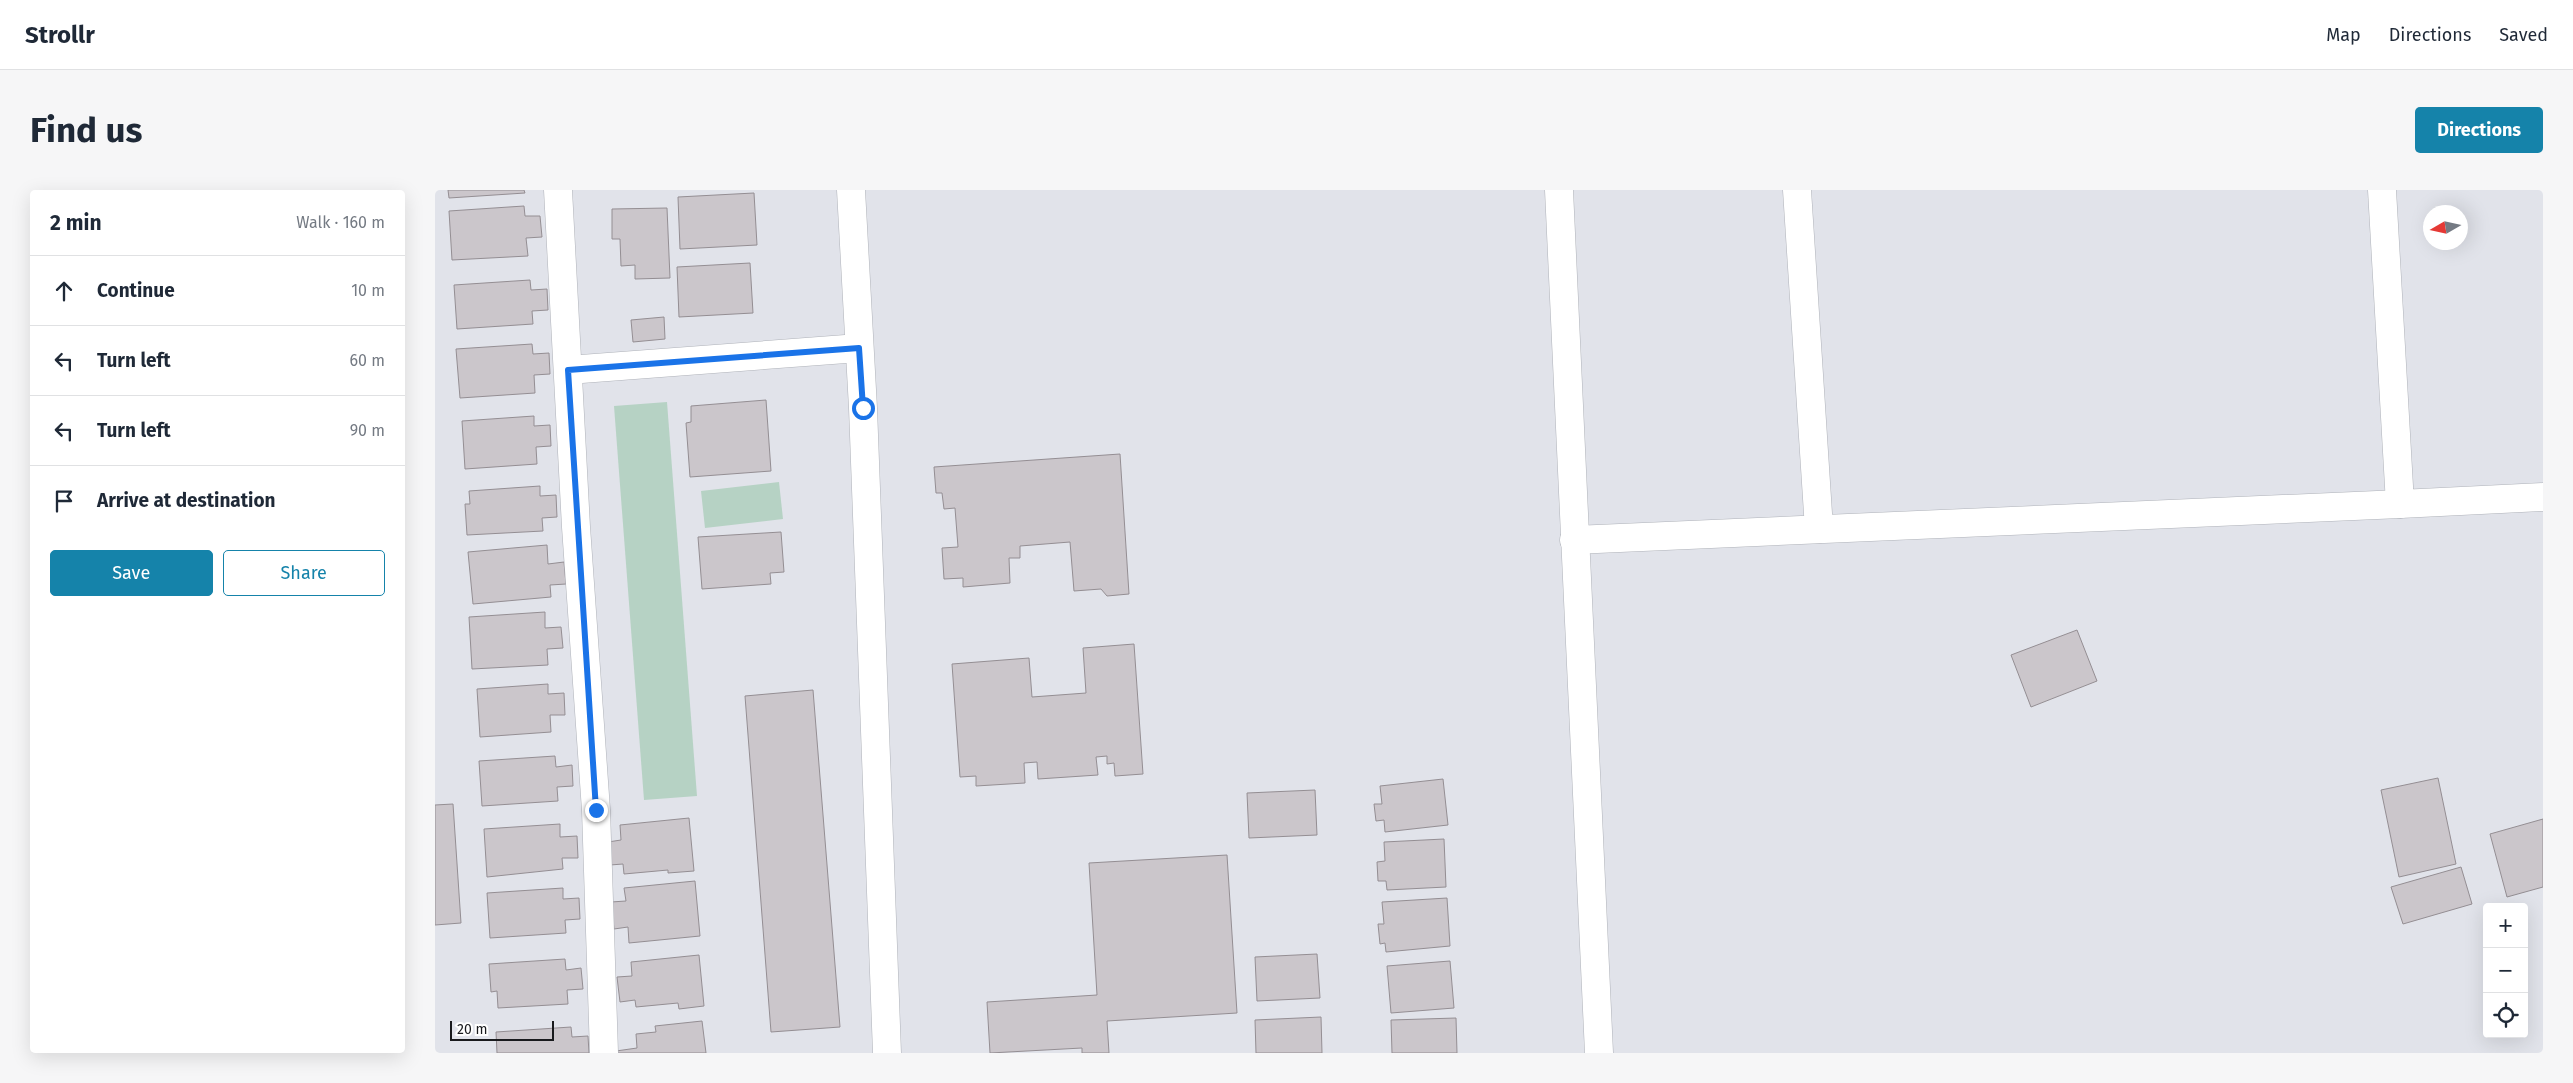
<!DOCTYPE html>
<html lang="en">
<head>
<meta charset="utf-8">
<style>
  :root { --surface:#fff; --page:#f6f6f7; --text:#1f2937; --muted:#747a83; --line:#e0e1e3; --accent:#1583aa }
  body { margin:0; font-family:"Fira Sans",sans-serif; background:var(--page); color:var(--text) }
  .controls { position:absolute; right:15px; bottom:15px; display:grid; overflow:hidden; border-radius:5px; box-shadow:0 5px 20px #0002 }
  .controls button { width:45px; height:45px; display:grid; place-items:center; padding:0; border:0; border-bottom:1px solid var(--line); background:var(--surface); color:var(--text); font:25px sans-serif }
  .compass { position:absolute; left:1988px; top:15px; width:45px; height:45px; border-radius:50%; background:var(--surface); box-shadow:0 5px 20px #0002; rotate:261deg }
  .scale { position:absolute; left:15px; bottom:12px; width:104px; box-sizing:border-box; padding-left:5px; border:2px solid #191a1d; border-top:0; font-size:14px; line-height:18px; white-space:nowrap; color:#191a1d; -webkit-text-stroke:4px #fff; paint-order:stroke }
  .stop { position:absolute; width:15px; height:15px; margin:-11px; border:4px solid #1a73e8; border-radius:50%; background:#fff }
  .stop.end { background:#1a73e8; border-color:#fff; box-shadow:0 1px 5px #0008 }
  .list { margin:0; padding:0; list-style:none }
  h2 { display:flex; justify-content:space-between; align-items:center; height:65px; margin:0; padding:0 20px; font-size:21px }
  h2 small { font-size:16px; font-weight:400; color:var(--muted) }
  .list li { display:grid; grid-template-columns:32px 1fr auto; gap:15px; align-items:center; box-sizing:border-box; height:70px; padding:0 20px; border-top:1px solid var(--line) }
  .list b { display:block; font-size:19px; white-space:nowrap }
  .list em { font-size:16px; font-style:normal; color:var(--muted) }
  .actions { display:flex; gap:10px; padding:15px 20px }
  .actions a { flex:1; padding:11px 0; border:1px solid var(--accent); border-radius:5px; text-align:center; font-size:18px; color:var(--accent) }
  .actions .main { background:var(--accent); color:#fff }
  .icon { flex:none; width:28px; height:28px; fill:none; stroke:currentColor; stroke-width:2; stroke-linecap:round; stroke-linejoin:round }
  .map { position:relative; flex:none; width:2108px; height:863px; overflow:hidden; border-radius:5px }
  header { display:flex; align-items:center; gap:30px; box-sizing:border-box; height:70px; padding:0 25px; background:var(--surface); border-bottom:1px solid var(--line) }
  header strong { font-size:24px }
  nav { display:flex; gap:28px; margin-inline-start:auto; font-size:18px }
  .intro { display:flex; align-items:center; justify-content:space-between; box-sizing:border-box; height:120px; padding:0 30px }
  h1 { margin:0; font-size:35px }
  .button { padding:12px 22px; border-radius:5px; background:var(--accent); color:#fff; font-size:18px; font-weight:700 }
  main { display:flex; gap:30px; padding:0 30px }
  aside { flex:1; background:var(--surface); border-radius:5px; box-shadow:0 5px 20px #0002 }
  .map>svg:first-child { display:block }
</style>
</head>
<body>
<header>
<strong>Strollr</strong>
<nav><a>Map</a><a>Directions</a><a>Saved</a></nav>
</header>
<div class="intro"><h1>Find us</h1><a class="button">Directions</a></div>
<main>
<aside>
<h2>2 min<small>Walk · 160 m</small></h2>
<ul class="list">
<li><svg class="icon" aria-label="ahead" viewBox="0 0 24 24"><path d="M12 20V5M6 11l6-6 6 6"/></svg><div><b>Continue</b></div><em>10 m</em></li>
<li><svg class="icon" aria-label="left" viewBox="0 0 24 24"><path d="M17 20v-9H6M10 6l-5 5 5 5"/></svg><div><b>Turn left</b></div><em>60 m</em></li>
<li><svg class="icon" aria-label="left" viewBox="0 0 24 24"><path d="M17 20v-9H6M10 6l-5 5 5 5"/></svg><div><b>Turn left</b></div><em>90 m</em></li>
<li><svg class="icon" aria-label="arrive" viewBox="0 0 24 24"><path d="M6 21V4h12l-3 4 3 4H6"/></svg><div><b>Arrive at destination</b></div></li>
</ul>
<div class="actions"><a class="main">Save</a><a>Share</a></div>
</aside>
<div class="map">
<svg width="2108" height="863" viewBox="0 0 2108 863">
  <rect width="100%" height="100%" fill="#e1e3ea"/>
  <!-- green -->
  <g fill="#b6d2c4">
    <path d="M232,212L262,606L209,610L179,216Z"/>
    <path d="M344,292L348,329L270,338L266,301Z"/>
  </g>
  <!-- building -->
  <g fill="#cbc6cb" stroke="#948e93">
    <path d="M13,0H89L90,3L14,8Z"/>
    <path d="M319,3L322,55L245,59L243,7Z"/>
    <path d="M89,16L90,26H105L107,47L91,48L93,66L17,70L14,21Z"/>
    <path d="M232,18L235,88L200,89V75L186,76L185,49H177V19Z"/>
    <path d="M315,73L318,123L244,127L242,77Z"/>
    <path d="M95,90L96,100L112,99L113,120L97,121L98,134L22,139L19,95Z"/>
    <path d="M229,127L230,149L198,152L196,130Z"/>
    <path d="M97,154L98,164L114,163L115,184L99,185L100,203L25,208L21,159Z"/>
    <path d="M331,210L336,281L255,287L251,233L256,232V216Z"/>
    <path d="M99,226V236L115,235L116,256L101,257L102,274L30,279L27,231Z"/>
    <path d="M685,264L694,404L672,406L666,399L639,401L635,352L585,356V368H574L575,393L528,397V388L509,389L507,358L523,357L520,318L509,319L507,303H501L499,277Z"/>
    <path d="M105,296V306L121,305L122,327L107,328L108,341L32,345L30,314H35L34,301Z"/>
    <path d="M346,342L349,382L335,383L336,394L267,399L263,347Z"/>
    <path d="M112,355L113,374L129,372L131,394L115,395L116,407L38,414L33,362Z"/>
    <path d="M110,422V438L126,437L128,458L112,459L113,475L37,479L34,427Z"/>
    <path d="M1642,440L1662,491L1596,517L1576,465Z"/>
    <path d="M699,454L708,584L680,586L679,573L672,574V566L661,567L663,585L603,589L602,572L589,573L590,593L541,596V586L525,587L517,474L594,468L597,507L651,503L648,458Z"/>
    <path d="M113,494V504L129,503L130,525H115L116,542L45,547L42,499Z"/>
    <path d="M378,500L405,837L336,842L310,506Z"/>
    <path d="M120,566L121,577L137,575L138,596L122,597L123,611L47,616L44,571Z"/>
    <path d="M2003,588L2021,674L1964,687L1946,600Z"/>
    <path d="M1008,589L1013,635L950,642L949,630L941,631L939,614H947L945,596Z"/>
    <path d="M880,600L882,645L814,648L812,603Z"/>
    <path d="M18,614L26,733L0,735V615Z"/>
    <path d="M254,628L259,681L233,683V680L189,684L188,674L175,675L173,652L186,650L185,635Z"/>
    <path d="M2108,629V697L2072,707L2055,644Z"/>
    <path d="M125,634V647L142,646L143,668H127L128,679L52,687L49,639Z"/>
    <path d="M1009,649L1011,697L952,700L951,691H943L942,672L950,671L949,652Z"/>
    <path d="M792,665L802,823L672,831L674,863H647V858L555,863L552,812L662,805L654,673Z"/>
    <path d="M2026,677L2037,714L1968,734L1956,697Z"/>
    <path d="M260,691L265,746L194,753L193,737L179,739L176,712L191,711L189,698Z"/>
    <path d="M128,698V709L144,708L145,729L130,730L131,743L55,748L52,703Z"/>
    <path d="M1012,708L1015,756L951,762L950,753L945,754L943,734H949L947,712Z"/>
    <path d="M882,764L885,808L822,811L820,767Z"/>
    <path d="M264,765L269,816L244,819L243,813L201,817L200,810L185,812L182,787L197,786L196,772Z"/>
    <path d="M130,769L131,780L146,778L148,799L132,800L133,814L63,818L62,801L56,802L54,774Z"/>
    <path d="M1015,771L1019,818L956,823L952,776Z"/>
    <path d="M886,827L887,863H821L820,830Z"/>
    <path d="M1021,828L1022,863H957L956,830Z"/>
    <path d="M267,831L271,863H182L181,861L202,858L201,844L221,842L220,836Z"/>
    <path d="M136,837L137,847L153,846L154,863H62L61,842Z"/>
  </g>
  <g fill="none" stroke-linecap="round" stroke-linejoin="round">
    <!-- street casing -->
    <g stroke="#afb2b9" stroke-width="29">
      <g id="street">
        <path d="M123,0L141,337L161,620L169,863"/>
        <path d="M416,0L428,218L452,863"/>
        <path d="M1124,0L1164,863"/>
        <path d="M1362,0L1384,339"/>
        <path d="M1947,0L1965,314L2108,307"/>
        <path d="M133,180L424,158"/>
        <path d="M1139,350L1965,314"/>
      </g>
    </g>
    <!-- street -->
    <use href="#street" stroke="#fff" stroke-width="28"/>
  </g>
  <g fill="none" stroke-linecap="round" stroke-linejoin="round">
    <!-- route -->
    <path stroke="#1a73e8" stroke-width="6" d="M161,620L133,180L424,158L428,218"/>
  </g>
</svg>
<div class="controls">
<button>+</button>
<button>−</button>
<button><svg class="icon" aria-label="locate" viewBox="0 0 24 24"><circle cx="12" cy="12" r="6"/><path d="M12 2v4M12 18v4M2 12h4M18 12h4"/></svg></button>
</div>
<svg class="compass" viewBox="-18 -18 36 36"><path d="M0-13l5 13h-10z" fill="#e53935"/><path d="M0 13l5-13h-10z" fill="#747a83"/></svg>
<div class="scale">20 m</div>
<div class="stop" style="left:428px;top:218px"></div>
<div class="stop end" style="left:161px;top:620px"></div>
</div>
</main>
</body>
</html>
